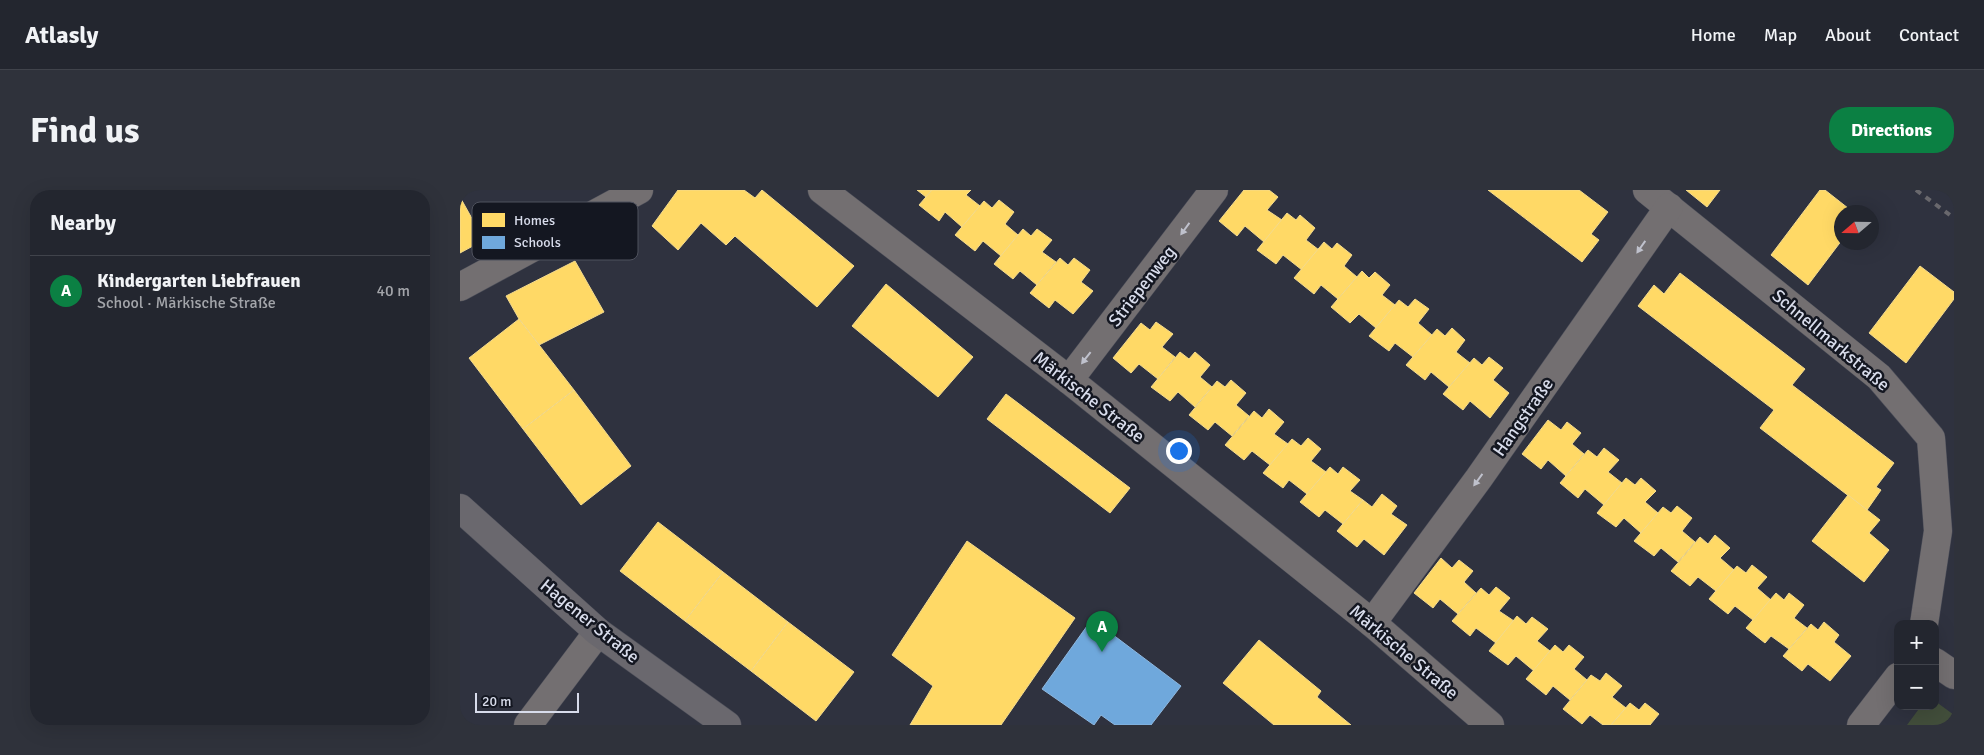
<!DOCTYPE html>
<html lang="en">
<head>
<meta charset="utf-8">
<style>
  :root { --surface:#23262f; --page:#2f323b; --text:#f1f3f6; --muted:#a3a5aa; --line:#40434b; --accent:#0b8043 }
  body { margin:0; font-family:Signika,sans-serif; background:var(--page); color:var(--text) }
  .controls { position:absolute; right:15px; bottom:15px; display:grid; overflow:hidden; border-radius:10px; box-shadow:0 5px 20px #0002 }
  .controls button { width:45px; height:45px; display:grid; place-items:center; padding:0; border:0; border-bottom:1px solid var(--line); background:var(--surface); color:var(--text); font:25px sans-serif }
  .compass { position:absolute; left:1374px; top:15px; width:45px; height:45px; border-radius:50%; background:var(--surface); box-shadow:0 5px 20px #0002; rotate:250deg }
  .scale { position:absolute; left:15px; bottom:12px; width:104px; box-sizing:border-box; padding-left:5px; border:2px solid #d8dceb; border-top:0; font-size:14px; line-height:18px; white-space:nowrap; color:#d8dceb; -webkit-text-stroke:4px #141721; paint-order:stroke }
  .you { position:absolute; left:718px; top:260px; width:18px; height:18px; margin:-12px; border:4px solid #fff; border-radius:50%; background:#1a73e8; box-shadow:0 0 0 8px #1a73e833 }
  .badge { display:grid; place-items:center; width:32px; height:32px; border-radius:50%; background:var(--accent); color:#fff; font-size:16px; font-weight:700 }
  .pin { position:absolute; translate:-50% -41px; filter:drop-shadow(0 1px 2px #0008) }
  .pin::after { content:''; position:absolute; top:26px; width:18px; height:15px; background:inherit; clip-path:polygon(0 0,100% 0,50% 100%) }
  .list { margin:0; padding:0; list-style:none }
  h2 { display:flex; justify-content:space-between; align-items:center; height:65px; margin:0; padding:0 20px; font-size:21px }
  h2 small { font-size:16px; font-weight:400; color:var(--muted) }
  .list li { display:grid; grid-template-columns:32px 1fr auto; gap:15px; align-items:center; box-sizing:border-box; height:70px; padding:0 20px; border-top:1px solid var(--line) }
  .list b { display:block; font-size:19px; white-space:nowrap }
  .list p { margin:0; font-size:16px; white-space:nowrap; color:var(--muted) }
  .list em { font-size:16px; font-style:normal; color:var(--muted) }
  .map { position:relative; flex:none; width:1494px; height:535px; overflow:hidden; border-radius:20px }
  header { display:flex; align-items:center; gap:30px; box-sizing:border-box; height:70px; padding:0 25px; background:var(--surface); border-bottom:1px solid var(--line) }
  header strong { font-size:24px }
  nav { display:flex; gap:28px; margin-inline-start:auto; font-size:18px }
  .intro { display:flex; align-items:center; justify-content:space-between; box-sizing:border-box; height:120px; padding:0 30px }
  h1 { margin:0; font-size:35px }
  .button { padding:12px 22px; border-radius:20px; background:var(--accent); color:#fff; font-size:18px; font-weight:700 }
  main { display:flex; gap:30px; padding:0 30px }
  aside { flex:1; background:var(--surface); border-radius:20px; box-shadow:0 5px 20px #0002 }
  .map>svg:first-child { display:block }
</style>
</head>
<body>
<header>
<strong>Atlasly</strong>
<nav><a>Home</a><a>Map</a><a>About</a><a>Contact</a></nav>
</header>
<div class="intro"><h1>Find us</h1><a class="button">Directions</a></div>
<main>
<aside>
<h2>Nearby<small></small></h2>
<ul class="list">
<li><span class="badge">A</span><div><b>Kindergarten Liebfrauen</b><p>School · Märkische Straße</p></div><em>40 m</em></li>
</ul>
</aside>
<div class="map">
<svg width="1494" height="535" viewBox="0 0 1494 535">
  <rect width="100%" height="100%" fill="#2f323f"/>
  <!-- green -->
  <path fill="#424e3b" d="M1475,511L1494,525V535H1447L1461,516H1475Z"/>
  <!-- homes -->
  <g fill="#ffd966" stroke="#f3da8e">
    <path d="M218,0H284L295,8L302,0L394,76L357,117L275,46L266,55L241,33L218,60L192,36Z"/>
    <path d="M457,0H472L466,7Z"/>
    <path d="M472,0H511L506,5L520,16L502,37L485,22L479,31L459,15Z"/>
    <path d="M784,0H809L818,7L807,20L822,30L804,52L785,36L777,46L759,31Z"/>
    <path d="M1028,0H1119L1148,22L1131,44L1139,50L1122,72Z"/>
    <path d="M1226,0H1260L1247,17Z"/>
    <path d="M1360,0H1365L1393,22H1382V50L1348,95L1311,65Z"/>
    <path d="M0,7L24,50L0,63Z"/>
    <path d="M539,10L554,22L545,34L558,45L541,66L523,51L515,61L495,45L524,11L532,18Z"/>
    <path d="M827,23L836,30L840,25L855,38L846,50L859,60L842,80L823,65L816,74L797,60Z"/>
    <path d="M563,39L571,46L577,39L592,50L582,62L596,72L577,95L560,81L553,89L534,74Z"/>
    <path d="M864,52L872,59L877,53L892,65L884,76L897,87L878,109L861,95L854,104L834,88Z"/>
    <path d="M600,68L608,75L614,68L630,80L621,92L633,101L613,124L595,110L589,118L570,103Z"/>
    <path d="M115,71L144,122L79,155L59,129L46,106Z"/>
    <path d="M1460,76L1494,102V109L1446,173L1409,143Z"/>
    <path d="M902,81L909,88L915,82L930,95L922,105L935,115L916,138L899,124L890,133L871,117Z"/>
    <path d="M1220,83L1345,179L1332,195L1434,273L1416,297L1421,300L1407,320L1300,238L1314,220L1178,116L1194,95L1204,104Z"/>
    <path d="M426,94L513,167L478,207L392,136Z"/>
    <path d="M955,109L969,119L958,133L972,145L953,167L935,153L929,161L909,146L939,110L948,117Z"/>
    <path d="M59,129L114,200L63,239L9,168Z"/>
    <path d="M696,132L713,144L702,157L715,167L698,189L679,174L671,183L653,168L681,133L690,140Z"/>
    <path d="M992,138L1005,150L996,162L1010,173L989,197L971,182L965,190L946,175L977,139L985,146Z"/>
    <path d="M720,162L729,169L735,162L750,175L740,187L752,197L735,217L718,202L710,211L691,197Z"/>
    <path d="M1029,167L1043,178L1033,190L1049,203L1030,228L1010,211L1003,220L983,204L1014,168L1022,175Z"/>
    <path d="M771,190L786,203L776,215L789,226L772,246L755,232L748,240L729,225L757,191L765,197Z"/>
    <path d="M114,200L171,276L121,315L63,239Z"/>
    <path d="M546,204L670,298L650,323L527,229Z"/>
    <path d="M809,219L824,232L814,244L828,254L810,275L792,261L784,270L765,255L794,221L802,228Z"/>
    <path d="M1088,230L1101,240L1107,232L1121,243L1112,254L1124,264L1106,286L1088,270L1081,279L1062,264Z"/>
    <path d="M848,248L861,259L851,271L866,282L847,304L829,290L823,298L803,283L832,249L841,256Z"/>
    <path d="M1144,258L1159,270L1148,282L1162,293L1144,315L1125,299L1118,308L1100,293L1128,260L1137,267Z"/>
    <path d="M870,277L878,284L883,277L900,290L890,301L903,310L883,334L865,320L859,327L840,312Z"/>
    <path d="M1166,288L1175,295L1181,288L1196,301L1185,312L1198,323L1181,343L1164,328L1156,337L1137,323Z"/>
    <path d="M922,304L937,316L931,324L947,335L924,365L904,349L897,357L877,341L903,310L912,317Z"/>
    <path d="M1388,305L1420,330L1409,343L1429,360L1404,392L1352,351Z"/>
    <path d="M1217,316L1232,328L1222,341L1235,352L1218,372L1201,358L1194,366L1174,351L1203,317L1211,323Z"/>
    <path d="M198,332L263,382L225,431L160,381Z"/>
    <path d="M1255,345L1270,358L1260,368L1274,380L1256,401L1238,387L1230,396L1211,381L1240,347L1248,354Z"/>
    <path d="M507,351L615,428L541,535H450L473,496L432,465Z"/>
    <path d="M981,368L992,378L999,370L1013,381L1004,392L1016,403L998,424L980,409L973,418L954,403Z"/>
    <path d="M1292,375L1307,387L1297,398L1311,410L1293,430L1275,416L1268,424L1249,409L1277,376L1286,383Z"/>
    <path d="M263,382L328,432L291,481L225,431Z"/>
    <path d="M1036,397L1050,408L1039,421L1054,431L1036,453L1016,438L1010,446L992,431L1021,398L1029,405Z"/>
    <path d="M1316,403L1324,410L1329,403L1344,415L1334,428L1347,438L1329,459L1311,446L1305,453L1286,438Z"/>
    <path d="M1057,426L1066,434L1072,427L1088,439L1077,451L1090,461L1074,481L1056,466L1048,475L1029,461Z"/>
    <path d="M328,432L394,482L356,531L291,481Z"/>
    <path d="M1364,432L1379,445L1374,452L1391,466L1370,491L1348,474L1342,481L1323,466L1351,434L1358,440Z"/>
    <path d="M799,450L861,501L857,507L891,535H814L763,493Z"/>
    <path d="M1095,455L1103,462L1109,455L1124,467L1114,479L1127,490L1110,510L1093,496L1086,505L1066,489Z"/>
    <path d="M1146,483L1162,496L1152,507L1166,518L1151,535H1143L1130,525L1122,534L1103,519L1131,485L1140,491Z"/>
    <path d="M1170,513L1179,520L1185,513L1199,524L1190,535H1151Z"/>
  </g>
  <!-- schools -->
  <path fill="#6fa8dc" stroke="#8eb8e0" d="M632,429L721,496L691,535H655L641,525L634,535L582,499Z"/>
  <g fill="none" stroke-linecap="round" stroke-linejoin="round">
    <!-- minor casing -->
    <g stroke="#4c4e59" stroke-width="29">
      <g id="minor">
        <path d="M362,0L609,190L912,433L1030,535"/>
        <path d="M1187,0L1419,187L1471,248L1478,341L1464,434"/>
        <path d="M0,97L179,0"/>
        <path d="M609,190L754,0"/>
        <path d="M912,433L1019,288L1209,17"/>
        <path d="M1475,472L1494,485"/>
        <path d="M68,535L138,442"/>
        <path d="M1401,535L1438,487"/>
      </g>
    </g>
    <!-- major casing -->
    <g stroke="#4c4e59" stroke-width="29">
      <path id="major" d="M0,318L138,442L267,535"/>
    </g>
    <!-- minor -->
    <use href="#minor" stroke="#736f71" stroke-width="28"/>
    <!-- major -->
    <use href="#major" stroke="#6a686e" stroke-width="28"/>
    <!-- rail -->
    <g stroke="#69686d" stroke-width="4" stroke-dasharray="6 6" stroke-linecap="butt">
      <path d="M1456,0L1494,28"/>
      <path d="M1492,0L1494,1"/>
    </g>
  </g>
  <!-- one-way arrows -->
  <defs><path id="oneway-solid" d="M-6-.8H1V-3.2L6.5 0L1 3.2V.8H-6Z" transform="scale(1.25)"/></defs>
  <g fill="#bfc1cc">
    <use href="#oneway-solid" transform="translate(725 39) rotate(126)"/>
    <use href="#oneway-solid" transform="translate(1181 57) rotate(125)"/>
    <use href="#oneway-solid" transform="translate(626 168) rotate(128)"/>
    <use href="#oneway-solid" transform="translate(1018 290) rotate(126)"/>
  </g>
  <g text-anchor="middle" dominant-baseline="central" stroke-width="5" stroke-linejoin="round" paint-order="stroke">
    <!-- street labels -->
    <g font-size="18" fill="#d8dceb" stroke="#141721">
      <text transform="translate(682 96) rotate(-52)">Striepenweg</text>
      <text transform="translate(1371 150) rotate(40)">Schnellmarkstraße</text>
      <text transform="translate(629 207) rotate(38)">Märkische Straße</text>
      <text transform="translate(1063 227) rotate(-55)">Hangstraße</text>
      <text transform="translate(130 431) rotate(39)">Hagener Straße</text>
      <text transform="translate(944 462) rotate(40)">Märkische Straße</text>
    </g>
  </g>
  <!-- legend -->
  <rect x="12" y="12" width="166" height="58" rx="8" fill="#141721" stroke="#4f525e" stroke-width="1"/>
  <rect x="22" y="23" width="23" height="14" fill="#ffd966"/>
  <rect x="22" y="46" width="23" height="13" fill="#6fa8dc"/>
  <g font-size="14" fill="#d8dceb">
    <text x="54" y="35">Homes</text>
    <text x="54" y="57">Schools</text>
  </g>
</svg>
<div class="controls">
<button>+</button>
<button>−</button>
</div>
<svg class="compass" viewBox="-18 -18 36 36"><path d="M0-13l5 13h-10z" fill="#e53935"/><path d="M0 13l5-13h-10z" fill="#a3a5aa"/></svg>
<div class="scale">20 m</div>
<div class="you"></div>
<div class="pin badge" style="left:642px;top:462px">A</div>
</div>
</main>
</body>
</html>
